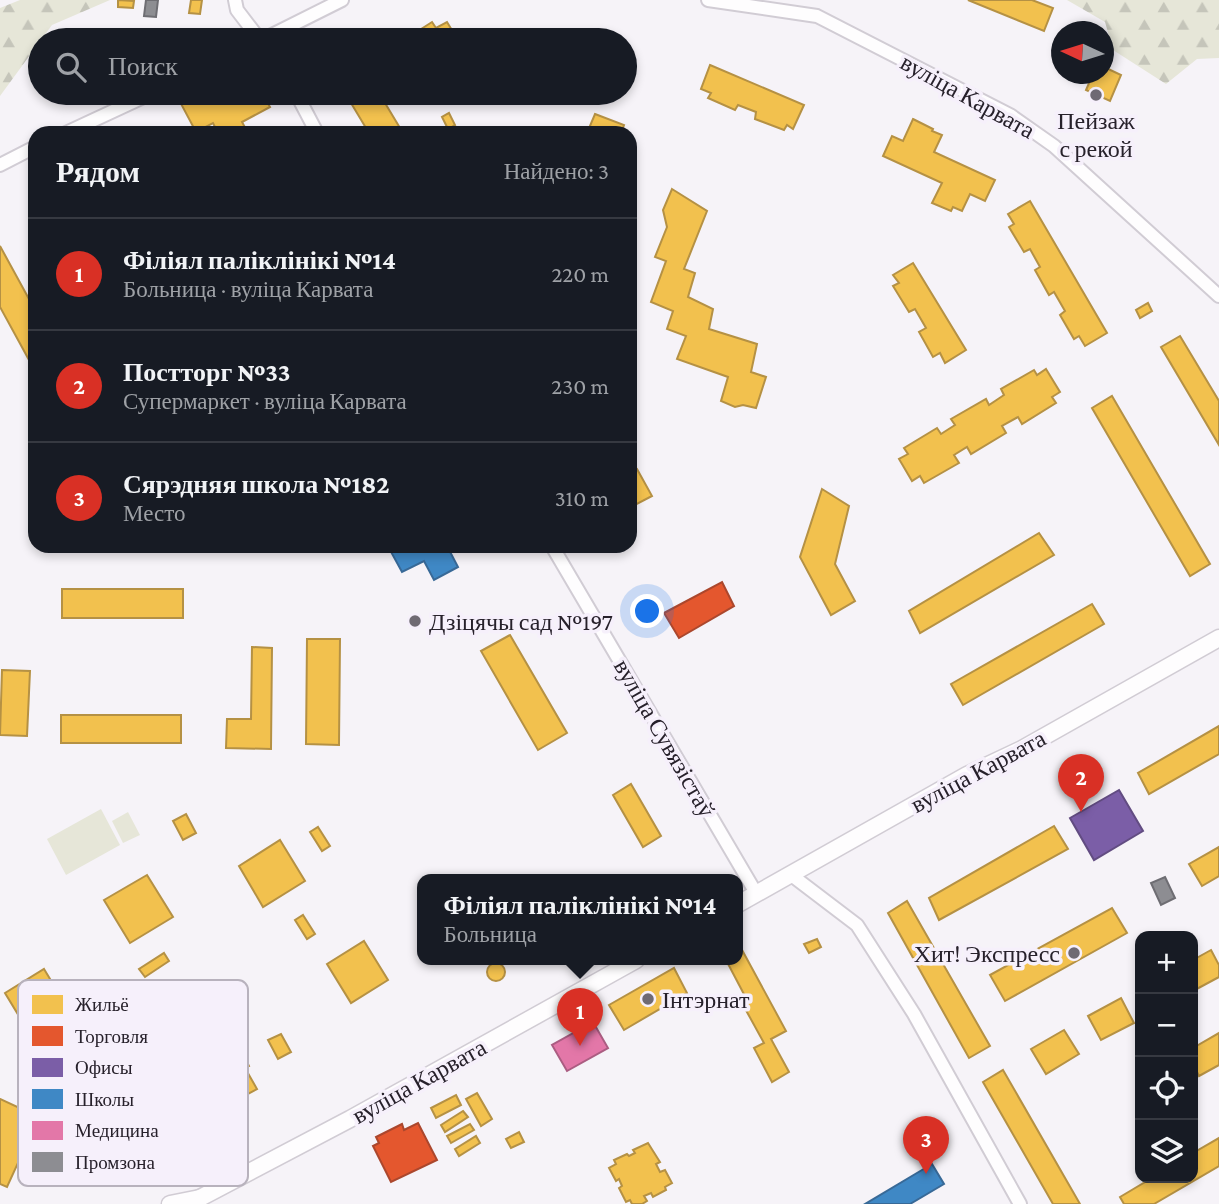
<!DOCTYPE html>
<html lang="ru">
<head>
<meta charset="utf-8">
<style>
  :root { --surface:#171b24; --page:#242831; --text:#f1f3f6; --muted:#9ea1a6; --line:#363941; --accent:#d93025 }
  body { margin:0; font-family:"Crimson Pro",serif; background:var(--page); color:var(--text) }
  .controls { position:absolute; right:21px; bottom:21px; display:grid; overflow:hidden; border-radius:14px; box-shadow:0 4px 10px #0003 }
  .controls button { width:63px; height:63px; display:grid; place-items:center; padding:0; border:0; border-bottom:2px solid var(--line); background:var(--surface); color:var(--text); font:35px sans-serif }
  .compass { position:absolute; left:1051px; top:21px; width:63px; height:63px; border-radius:50%; background:var(--surface); box-shadow:0 4px 10px #0003; rotate:274deg }
  .you { position:absolute; left:648px; top:612px; width:24px; height:24px; margin:-18px; border:5px solid #fff; border-radius:50%; background:#1a73e8; box-shadow:0 0 0 10px #1a73e833 }
  .badge { display:grid; place-items:center; width:46px; height:46px; border-radius:50%; background:var(--accent); color:#fff; font-size:23px; font-weight:700 }
  .pin { position:absolute; translate:-50% -58px; filter:drop-shadow(0 2px 4px #0008) }
  .pin::after { content:''; position:absolute; top:37px; width:24px; height:21px; background:inherit; clip-path:polygon(0 0,100% 0,50% 100%) }
  .popup { position:absolute; left:417px; top:874px; width:326px; height:91px; box-sizing:border-box; display:grid; place-content:center; border-radius:14px; background:var(--surface); filter:drop-shadow(0 2px 5px #0005); font-size:23px; white-space:nowrap; color:var(--muted) }
  .popup b { font-size:26px; color:var(--text) }
  .popup::after { content:''; position:absolute; left:50%; top:100%; margin-left:-14px; border:14px solid transparent; border-top-color:var(--surface) }
  .list { margin:0; padding:0; list-style:none }
  h2 { display:flex; justify-content:space-between; align-items:center; height:91px; margin:0; padding:0 28px; font-size:30px }
  h2 small { font-size:23px; font-weight:400; color:var(--muted) }
  .list li { display:grid; grid-template-columns:46px 1fr auto; gap:21px; align-items:center; box-sizing:border-box; height:112px; padding:0 28px; border-top:2px solid var(--line) }
  .list b { display:block; font-size:26px; white-space:nowrap }
  .list p { margin:0; font-size:23px; white-space:nowrap; color:var(--muted) }
  .list em { font-size:23px; font-style:normal; color:var(--muted) }
  .icon { flex:none; width:38px; height:38px; fill:none; stroke:currentColor; stroke-width:2; stroke-linecap:round; stroke-linejoin:round }
  .map { position:relative; flex:none; width:1219px; height:1204px; overflow:hidden }
  .search { position:absolute; background:var(--surface); box-shadow:0 4px 10px #0003; left:28px; top:28px; width:609px; height:77px; display:flex; align-items:center; gap:18px; box-sizing:border-box; padding:0 24px; border-radius:38px; color:var(--muted); font-size:26px }
  .panel { position:absolute; background:var(--surface); box-shadow:0 4px 10px #0003; left:28px; top:126px; width:609px; height:427px; border-radius:21px }
  .map>svg:first-child { display:block }
</style>
</head>
<body>
<div class="map">
<svg width="1219" height="1204" viewBox="0 0 1219 1204">
  <defs>
    <pattern id="forest-firs" width="22" height="20" patternUnits="userSpaceOnUse" patternTransform="scale(1.75)"><rect width="22" height="20" fill="#e6e6d8"/><path d="M5 1l3.5 6h-7zM16 11l3.5 6h-7z" fill="#c5c5ba"/></pattern>
  </defs>
  <rect width="100%" height="100%" fill="#f6f3f8"/>
  <!-- forest -->
  <g fill="url(#forest-firs)">
    <path d="M20,0H110L52,25L0,96V8Z"/>
    <path d="M1067,0H1219V58L1197,59L1166,84L1113,50L1105,22Z"/>
  </g>
  <!-- park -->
  <g fill="#e6e6d8">
    <path d="M101,809L120,845L66,875L47,839Z"/>
    <path d="M128,812L140,835L123,843L112,821Z"/>
  </g>
  <!-- homes -->
  <g fill="#f2c14e" stroke="#b59144" stroke-width="2">
    <path d="M118,0L134,1L133,8L118,7Z"/>
    <path d="M191,0H202L200,14L189,13Z"/>
    <path d="M968,0H1032L1053,8L1044,31Z"/>
    <path d="M432,22L436,28L447,22L458,40H404Z"/>
    <path d="M710,65L804,105L793,129L787,125L784,130L755,119L756,112L738,105L735,110L708,98L711,93L701,89Z"/>
    <path d="M1104,67L1121,75L1110,101L1086,90L1093,74H1104Z"/>
    <path d="M191,93H262L270,107L242,122L248,133H208L216,129L213,123L196,132L179,100Z"/>
    <path d="M345,93H379L403,133H369Z"/>
    <path d="M449,113L455,125L448,129L442,117Z"/>
    <path d="M595,114L624,125L621,133H587Z"/>
    <path d="M913,119L933,129L932,131L942,135L934,152L995,180L985,201L970,194L962,211L953,207L951,211L932,203L942,183L883,156L892,136L903,141Z"/>
    <path d="M672,189L707,211L684,269L695,273L688,297L713,309L709,329L757,344L751,372L766,377L756,408L743,405L735,407L721,401L728,377L677,359L686,336L667,329L673,311L651,302L666,261L655,257L667,227L663,210Z"/>
    <path d="M1030,201L1107,333L1085,346L1079,336L1074,339L1060,315L1065,311L1054,292L1049,295L1035,270L1040,267L1030,249L1024,252L1009,227L1014,224L1008,214Z"/>
    <path d="M0,246L35,310V371L0,307Z"/>
    <path d="M913,263L966,350L945,363L940,353L933,357L919,332L926,328L915,309L909,312L893,286L899,283L893,275Z"/>
    <path d="M1148,303L1152,311L1140,318L1136,310Z"/>
    <path d="M1180,336L1219,401V445L1161,347Z"/>
    <path d="M1046,369L1060,392L1052,397L1056,403L1022,424L1018,417L1002,426L1006,433L971,454L967,447L954,455L959,463L924,483L920,476L912,481L899,459L908,454L904,448L937,428L941,434L955,425L951,419L986,399L989,405L1004,395L1001,389L1034,370L1037,375Z"/>
    <path d="M1112,396L1210,564L1190,576L1092,408Z"/>
    <path d="M637,469L652,496L633,506L630,501V473Z"/>
    <path d="M822,489L849,506L835,564L855,601L831,615L800,557Z"/>
    <path d="M1039,533L1054,555L920,633L909,611Z"/>
    <rect x="62" y="589" width="121" height="29"/>
    <path d="M1092,604L1104,624L963,705L951,684Z"/>
    <path d="M510,635L567,733L538,750L481,651Z"/>
    <path d="M307,639H340L339,745L306,744Z"/>
    <path d="M252,647L272,648L271,749L226,748L227,719H251Z"/>
    <path d="M2,670L30,671L27,736L0,735Z"/>
    <rect x="61" y="715" width="120" height="28"/>
    <path d="M1219,726V754L1149,794L1138,773Z"/>
    <path d="M631,784L661,836L643,847L613,795Z"/>
    <path d="M186,814L196,833L183,840L173,821Z"/>
    <path d="M1054,826L1068,849L939,920L929,898Z"/>
    <path d="M318,827L330,846L322,851L310,832Z"/>
    <path d="M280,840L305,881L263,907L239,866Z"/>
    <path d="M1219,847V876L1202,886L1189,864Z"/>
    <path d="M147,875L173,917L130,943L104,900Z"/>
    <path d="M907,901L990,1046L969,1058L888,913Z"/>
    <path d="M1112,908L1127,933L1005,1001L990,975Z"/>
    <path d="M303,915L315,934L307,939L295,920Z"/>
    <path d="M817,939L821,947L809,953L804,944Z"/>
    <path d="M364,941L388,980L351,1003L327,964Z"/>
    <path d="M741,948L786,1031L771,1039L789,1072L772,1082L754,1048L764,1043L742,1003L747,1000L726,960H738V950Z"/>
    <path d="M1211,950L1219,965V977L1193,991V960Z"/>
    <path d="M164,953L169,961L145,977L139,969Z"/>
    <circle cx="496" cy="972" r="9"/>
    <path d="M674,968L687,993L624,1030L609,1005Z"/>
    <path d="M44,969L70,1012L31,1036L5,993Z"/>
    <path d="M1121,998L1134,1023L1101,1040L1088,1016Z"/>
    <path d="M217,1021L222,1030L229,1026L232,1032L226,1035L236,1053L241,1050L249,1066L245,1068L257,1089L148,1148L132,1118L126,1121L117,1105L124,1101L112,1078Z"/>
    <path d="M115,1027L125,1046L112,1053L102,1034Z"/>
    <path d="M1064,1030L1079,1054L1046,1074L1031,1049Z"/>
    <path d="M1219,1033V1065L1199,1076L1193,1064V1048Z"/>
    <path d="M281,1034L291,1052L278,1059L268,1040Z"/>
    <path d="M75,1037L80,1045L55,1061L50,1053Z"/>
    <path d="M1003,1070L1080,1204H1053L983,1082Z"/>
    <path d="M477,1093L492,1119L481,1126L466,1099Z"/>
    <path d="M456,1095L461,1105L436,1118L431,1108Z"/>
    <path d="M0,1099L39,1117L7,1187L0,1184Z"/>
    <path d="M463,1111L468,1117L445,1132L441,1125Z"/>
    <path d="M470,1124L474,1130L451,1143L447,1136Z"/>
    <path d="M519,1132L524,1142L511,1148L506,1139Z"/>
    <path d="M476,1136L480,1143L459,1156L455,1149Z"/>
    <path d="M1219,1138V1166L1154,1204H1124L1120,1197L1152,1178H1193V1153Z"/>
    <path d="M648,1143L660,1162L656,1164L660,1172L665,1170L672,1183L665,1187L666,1190L653,1197L651,1193L644,1196L647,1201L642,1204H632L630,1200L626,1202L619,1188L622,1186L619,1179L616,1181L609,1168L616,1164L614,1160L627,1154L629,1156L635,1153L633,1150Z"/>
  </g>
  <!-- shops -->
  <g fill="#e4572e" stroke="#ab472d" stroke-width="2">
    <path d="M722,582L734,606L679,638L664,613Z"/>
    <path d="M418,1123L437,1160L391,1182L373,1146L379,1143L376,1137L402,1124L404,1130Z"/>
  </g>
  <!-- offices -->
  <path fill="#7b5ea7" stroke="#624c82" stroke-width="2" d="M1119,790L1143,831L1094,860L1070,818Z"/>
  <!-- schools -->
  <g fill="#3f88c5" stroke="#386997" stroke-width="2">
    <path d="M398,546H432L434,549L447,546L458,567L434,580L424,561L402,572L390,550Z"/>
    <path d="M932,1164L944,1184L910,1204H865Z"/>
  </g>
  <!-- health -->
  <path fill="#e377a8" stroke="#ab5d82" stroke-width="2" d="M593,1022L608,1048L567,1071L552,1045Z"/>
  <!-- industry -->
  <g fill="#8d8d92" stroke="#6e6d73" stroke-width="2">
    <path d="M146,0H158L156,17L144,16Z"/>
    <path d="M1165,877L1175,898L1161,905L1151,883Z"/>
  </g>
  <g fill="none" stroke-linecap="round" stroke-linejoin="round">
    <!-- minor casing -->
    <g stroke="#d1ccd4" stroke-width="16">
      <g id="minor">
        <path d="M235,0L237,10L260,40"/>
        <path d="M708,0L817,16L1010,115L1054,146L1219,296"/>
        <path d="M262,40L342,0"/>
        <path d="M296,93L317,133"/>
        <path d="M66,133L152,93"/>
        <path d="M0,165L35,147"/>
        <path d="M552,546L756,893"/>
        <path d="M790,874L857,925L914,1014L1020,1204"/>
      </g>
    </g>
    <!-- tertiary casing -->
    <g stroke="#d1ccd4" stroke-width="19">
      <g id="tertiary">
        <path d="M738,904L967,775L1022,749L1219,638"/>
        <path d="M170,1204L200,1198"/>
        <path d="M193,1204L200,1198L350,1119L636,960"/>
      </g>
    </g>
    <!-- minor -->
    <use href="#minor" stroke="#fefdfe" stroke-width="12"/>
    <!-- tertiary -->
    <use href="#tertiary" stroke="#fefdfe" stroke-width="16"/>
  </g>
  <!-- markers -->
  <g fill="#6f6a73" stroke="#f6f0fb" stroke-width="2.5">
    <circle cx="1096" cy="95" r="7"/>
    <circle cx="415" cy="621" r="7"/>
    <circle cx="1074" cy="953" r="7"/>
    <circle cx="648" cy="999" r="7"/>
  </g>
  <g text-anchor="middle" dominant-baseline="central" stroke-width="7" stroke-linejoin="round" paint-order="stroke">
    <!-- street labels -->
    <g font-size="24" fill="#27212b" stroke="#f6f0fb">
      <text transform="translate(968 96) rotate(29)">вуліца Карвата</text>
      <text transform="translate(665 738) rotate(60)">вуліца Сувязістаў</text>
      <text transform="translate(978 771) rotate(-28)">вуліца Карвата</text>
      <text transform="translate(419 1081) rotate(-29)">вуліца Карвата</text>
    </g>
    <!-- poi labels -->
    <g font-size="24" fill="#27212b" stroke="#f6f0fb" text-anchor="start">
      <text x="1096" y="120" text-anchor="middle">Пейзаж<tspan x="1096" dy="28">с рекой</tspan></text>
      <text x="429" y="621">Дзіцячы сад №197</text>
      <text x="1060" y="953" text-anchor="end">Хит! Экспресс</text>
      <text x="662" y="999">Інтэрнат</text>
    </g>
  </g>
  <!-- legend -->
  <rect x="18" y="980" width="230" height="206" rx="10" fill="#f6f0fb" stroke="#b8b2bd" stroke-width="2"/>
  <rect x="32" y="995" width="31" height="19" fill="#f2c14e"/>
  <rect x="32" y="1026" width="31" height="20" fill="#e4572e"/>
  <rect x="32" y="1058" width="31" height="19" fill="#7b5ea7"/>
  <rect x="32" y="1089" width="31" height="20" fill="#3f88c5"/>
  <rect x="32" y="1121" width="31" height="19" fill="#e377a8"/>
  <rect x="32" y="1152" width="31" height="20" fill="#8d8d92"/>
  <g font-size="19" fill="#27212b">
    <text x="75" y="1011">Жильё</text>
    <text x="75" y="1043">Торговля</text>
    <text x="75" y="1074">Офисы</text>
    <text x="75" y="1106">Школы</text>
    <text x="75" y="1137">Медицина</text>
    <text x="75" y="1169">Промзона</text>
  </g>
</svg>
<div class="controls">
<button>+</button>
<button>−</button>
<button><svg class="icon" aria-label="locate" viewBox="0 0 24 24"><circle cx="12" cy="12" r="6"/><path d="M12 2v4M12 18v4M2 12h4M18 12h4"/></svg></button>
<button><svg class="icon" aria-label="layers" viewBox="0 0 24 24"><path d="M12 4l9 5-9 5-9-5zM3 14l9 5 9-5"/></svg></button>
</div>
<svg class="compass" viewBox="-18 -18 36 36"><path d="M0-13l5 13h-10z" fill="#e53935"/><path d="M0 13l5-13h-10z" fill="#9ea1a6"/></svg>
<div class="you"></div>
<div class="pin badge" style="left:580px;top:1046px">1</div>
<div class="popup"><b>Філіял паліклінікі №14</b>Больница</div>
<div class="pin badge" style="left:1081px;top:812px">2</div>
<div class="pin badge" style="left:926px;top:1174px">3</div>
<div class="search"><svg class="icon" aria-label="search" viewBox="0 0 24 24"><circle cx="10" cy="10" r="6"/><path d="M15 15l6 6"/></svg>Поиск</div>
<section class="panel">
<h2>Рядом<small>Найдено: 3</small></h2>
<ul class="list">
<li><span class="badge">1</span><div><b>Філіял паліклінікі №14</b><p>Больница · вуліца Карвата</p></div><em>220 m</em></li>
<li><span class="badge">2</span><div><b>Постторг №33</b><p>Супермаркет · вуліца Карвата</p></div><em>230 m</em></li>
<li><span class="badge">3</span><div><b>Сярэдняя школа №182</b><p>Место</p></div><em>310 m</em></li>
</ul>
</section>
</div>
</body>
</html>
